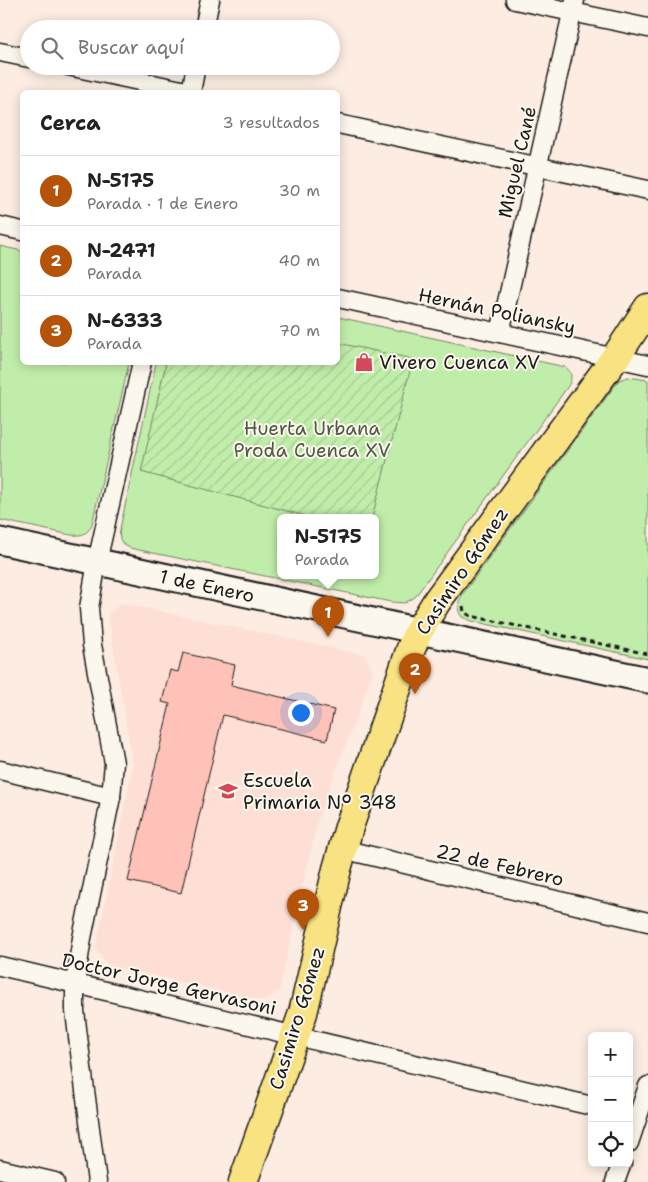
<!DOCTYPE html>
<html lang="es">
<head>
<meta charset="utf-8">
<style>
  :root { --surface:#fff; --page:#f2f2f2; --text:#222; --muted:#767676; --line:#e0e0e0; --accent:#b45309 }
  body { margin:0; font-family:"Shantell Sans",sans-serif; background:var(--page); color:var(--text) }
  .controls { position:absolute; right:15px; bottom:15px; display:grid; overflow:hidden; border-radius:8px; box-shadow:0 2px 12px #0003 }
  .controls button { width:45px; height:45px; display:grid; place-items:center; padding:0; border:0; border-bottom:1px solid var(--line); background:var(--surface); color:var(--text); font:25px sans-serif }
  .you { position:absolute; left:300px; top:712px; width:18px; height:18px; margin:-12px; border:4px solid #fff; border-radius:50%; background:#1a73e8; box-shadow:0 0 0 8px #1a73e833 }
  .badge { display:grid; place-items:center; width:32px; height:32px; border-radius:50%; background:var(--accent); color:#fff; font-size:16px; font-weight:700 }
  .pin { position:absolute; translate:-50% -41px; filter:drop-shadow(0 1px 2px #0008) }
  .pin::after { content:''; position:absolute; top:26px; width:18px; height:15px; background:inherit; clip-path:polygon(0 0,100% 0,50% 100%) }
  .popup { position:absolute; left:277px; top:514px; width:102px; height:65px; box-sizing:border-box; display:grid; place-content:center; border-radius:8px; background:var(--surface); filter:drop-shadow(0 1px 4px #0005); font-size:16px; white-space:nowrap; color:var(--muted) }
  .popup b { font-size:19px; color:var(--text) }
  .popup::after { content:''; position:absolute; left:50%; top:100%; margin-left:-10px; border:10px solid transparent; border-top-color:var(--surface) }
  .list { margin:0; padding:0; list-style:none }
  h2 { display:flex; justify-content:space-between; align-items:center; height:65px; margin:0; padding:0 20px; font-size:21px }
  h2 small { font-size:16px; font-weight:400; color:var(--muted) }
  .list li { display:grid; grid-template-columns:32px 1fr auto; gap:15px; align-items:center; box-sizing:border-box; height:70px; padding:0 20px; border-top:1px solid var(--line) }
  .list b { display:block; font-size:19px; white-space:nowrap }
  .list p { margin:0; font-size:16px; white-space:nowrap; color:var(--muted) }
  .list em { font-size:16px; font-style:normal; color:var(--muted) }
  .icon { flex:none; width:28px; height:28px; fill:none; stroke:currentColor; stroke-width:2; stroke-linecap:round; stroke-linejoin:round }
  .map { position:relative; flex:none; width:648px; height:1182px; overflow:hidden }
  .search { position:absolute; background:var(--surface); box-shadow:0 2px 12px #0003; left:20px; top:20px; width:320px; height:55px; display:flex; align-items:center; gap:12px; box-sizing:border-box; padding:0 18px; border-radius:28px; color:var(--muted); font-size:19px }
  .panel { position:absolute; background:var(--surface); box-shadow:0 2px 12px #0003; left:20px; top:90px; width:320px; height:275px; border-radius:8px }
  .map>svg:first-child { display:block }
</style>
</head>
<body>
<div class="map">
<svg width="648" height="1182" viewBox="0 0 648 1182">
  <defs>
    <pattern id="garden-furrows" width="10" height="10" patternUnits="userSpaceOnUse" patternTransform="scale(1.25)"><rect width="10" height="10" fill="#c1edaa"/><path d="M-1 1l2-2M0 10L10 0M9 11l2-2" fill="none" stroke="#a5cb92"/></pattern>
  </defs>
  <rect width="100%" height="100%" fill="#fcece2"/>
  <filter id="ink" filterUnits="userSpaceOnUse"><feTurbulence type="fractalNoise" baseFrequency=".02" numOctaves="2"/><feDisplacementMap in="SourceGraphic" scale="10" xChannelSelector="R" yChannelSelector="G"/><feConvolveMatrix kernelMatrix="1 2 1 2 8 2 1 2 1" color-interpolation-filters="sRGB"/></filter>
  <g filter="url(#ink)">
    <!-- built -->
    <path fill="#fddfd5" d="M121,603L365,655L373,672L318,818L279,991L264,1001L107,965L96,948L133,765L108,615Z"/>
    <!-- grass -->
    <g fill="#c1edaa" stroke="#6e8463" fill-rule="evenodd">
      <path d="M0,246L22,251V362L129,363L92,524C88,534 82,536 71,535L0,520Z"/>
      <path d="M338,317L565,367C574,373 572,381 566,389L415,597L405,603L391,602L134,549C122,546 118,541 120,529L156,363L338,362ZM280,518H376V576H280Z"/>
      <path d="M628,377L648,380V659L472,621L462,617C455,608 459,599 465,591L616,384L619,380Z"/>
    </g>
    <!-- garden -->
    <path fill="url(#garden-furrows)" stroke="#6e8463" d="M338,343L413,359L372,518H313L141,472L166,363L338,362Z"/>
    <!-- building -->
    <path fill="#fec2b8" stroke="#1c1c1c" d="M183,653L235,665L231,685L334,710L327,740L223,715L181,893L128,881L170,704L162,702L170,670L178,672Z"/>
    <g fill="none" stroke-linecap="round" stroke-linejoin="round">
      <!-- minor casing -->
      <g stroke="#1c1c1c" stroke-width="21">
        <g id="minor">
          <path d="M515,0L648,28"/>
          <path d="M204,29L210,0"/>
          <path d="M0,52L29,58"/>
          <path d="M68,66L191,92"/>
          <path d="M191,92L196,66"/>
          <path d="M338,124L648,190"/>
          <path d="M0,226L22,231"/>
          <path d="M338,298L648,365"/>
          <path d="M500,333L575,0"/>
          <path d="M0,770L111,797"/>
          <path d="M342,849L648,922"/>
          <path d="M0,966L592,1106"/>
          <path d="M629,1143L648,1086"/>
          <path d="M0,1169L55,1182"/>
          <path d="M97,1182L78,1037L75,1011V983L82,938L111,797L114,763L92,645L89,608L97,562L142,362"/>
          <path d="M615,1182L622,1163"/>
        </g>
      </g>
      <!-- secondary casing -->
      <g stroke="#1c1c1c" stroke-width="29">
        <path id="secondary" d="M0,541L648,680"/>
      </g>
      <!-- primary casing -->
      <g stroke="#1c1c1c" stroke-width="31">
        <path id="primary" d="M243,1182L303,1013L337,869L349,827L410,651L418,632L437,601L615,358L648,308"/>
      </g>
      <!-- path -->
      <path stroke="#1c1c1c" stroke-width="3" stroke-dasharray="5 4" stroke-linecap="butt" d="M463,606L464,612L471,616L648,654"/>
      <!-- minor -->
      <use href="#minor" stroke="#fbf7ec" stroke-width="18"/>
      <!-- secondary -->
      <use href="#secondary" stroke="#fbf7ec" stroke-width="25"/>
      <!-- primary -->
      <use href="#primary" stroke="#f8e281" stroke-width="28"/>
    </g>
  </g>
  <!-- icons -->
  <defs>
    <g id="shop-bare" transform="scale(1.5)"><path d="M-5-2.5h2.3a2.7 3.5 0 0 1 5.4 0H5L5.5 6h-11ZM-1.5-2.5h3a1.5 2.3 0 0 0-3 0Z" fill="#d1495b" stroke="#fbf7ec" stroke-width="2.5" paint-order="stroke"/></g>
    <g id="school-bare" transform="scale(1.5)"><path d="M0-5L7-2L0 1L-7-2ZM-4 1L0 2.5L4 1V4Q0 6-4 4Z" fill="#d1495b" stroke="#fbf7ec" stroke-width="2.5" paint-order="stroke"/></g>
  </defs>
  <g fill-rule="evenodd">
    <use href="#shop-bare" x="364" y="362"/>
    <use href="#school-bare" x="228" y="791"/>
  </g>
  <g text-anchor="middle" dominant-baseline="central" stroke-width="4" stroke-linejoin="round" paint-order="stroke">
    <!-- street labels -->
    <g font-size="19" fill="#1c1c1c" stroke="#fbf7ec">
      <text transform="translate(517 162) rotate(-77)">Miguel Cané</text>
      <text transform="translate(497 311) rotate(12)">Hernán Poliansky</text>
      <text transform="translate(462 571) rotate(-56)">Casimiro Gómez</text>
      <text transform="translate(207 586) rotate(12)">1 de Enero</text>
      <text transform="translate(500 865) rotate(13)">22 de Febrero</text>
      <text transform="translate(169 984) rotate(13)">Doctor Jorge Gervasoni</text>
      <text transform="translate(297 1018) rotate(-73)">Casimiro Gómez</text>
    </g>
    <!-- poi labels -->
    <g font-size="19" fill="#1c1c1c" stroke="#fbf7ec" text-anchor="start">
      <text x="379" y="362">Vivero Cuenca XV</text>
      <text x="243" y="780">Escuela<tspan x="243" dy="22">Primaria N° 348</tspan></text>
    </g>
    <!-- park labels -->
    <g font-size="19" fill="#4e5b47" stroke="#fbf7ec">
      <text x="312" y="428">Huerta Urbana<tspan x="312" dy="22">Proda Cuenca XV</tspan></text>
    </g>
  </g>
</svg>
<div class="controls">
<button>+</button>
<button>−</button>
<button><svg class="icon" aria-label="locate" viewBox="0 0 24 24"><circle cx="12" cy="12" r="6"/><path d="M12 2v4M12 18v4M2 12h4M18 12h4"/></svg></button>
</div>
<div class="you"></div>
<div class="pin badge" style="left:328px;top:637px">1</div>
<div class="popup"><b>N-5175</b>Parada</div>
<div class="pin badge" style="left:415px;top:694px">2</div>
<div class="pin badge" style="left:303px;top:930px">3</div>
<div class="search"><svg class="icon" aria-label="search" viewBox="0 0 24 24"><circle cx="10" cy="10" r="6"/><path d="M15 15l6 6"/></svg>Buscar aquí</div>
<section class="panel">
<h2>Cerca<small>3 resultados</small></h2>
<ul class="list">
<li><span class="badge">1</span><div><b>N-5175</b><p>Parada · 1 de Enero</p></div><em>30 m</em></li>
<li><span class="badge">2</span><div><b>N-2471</b><p>Parada</p></div><em>40 m</em></li>
<li><span class="badge">3</span><div><b>N-6333</b><p>Parada</p></div><em>70 m</em></li>
</ul>
</section>
</div>
</body>
</html>
